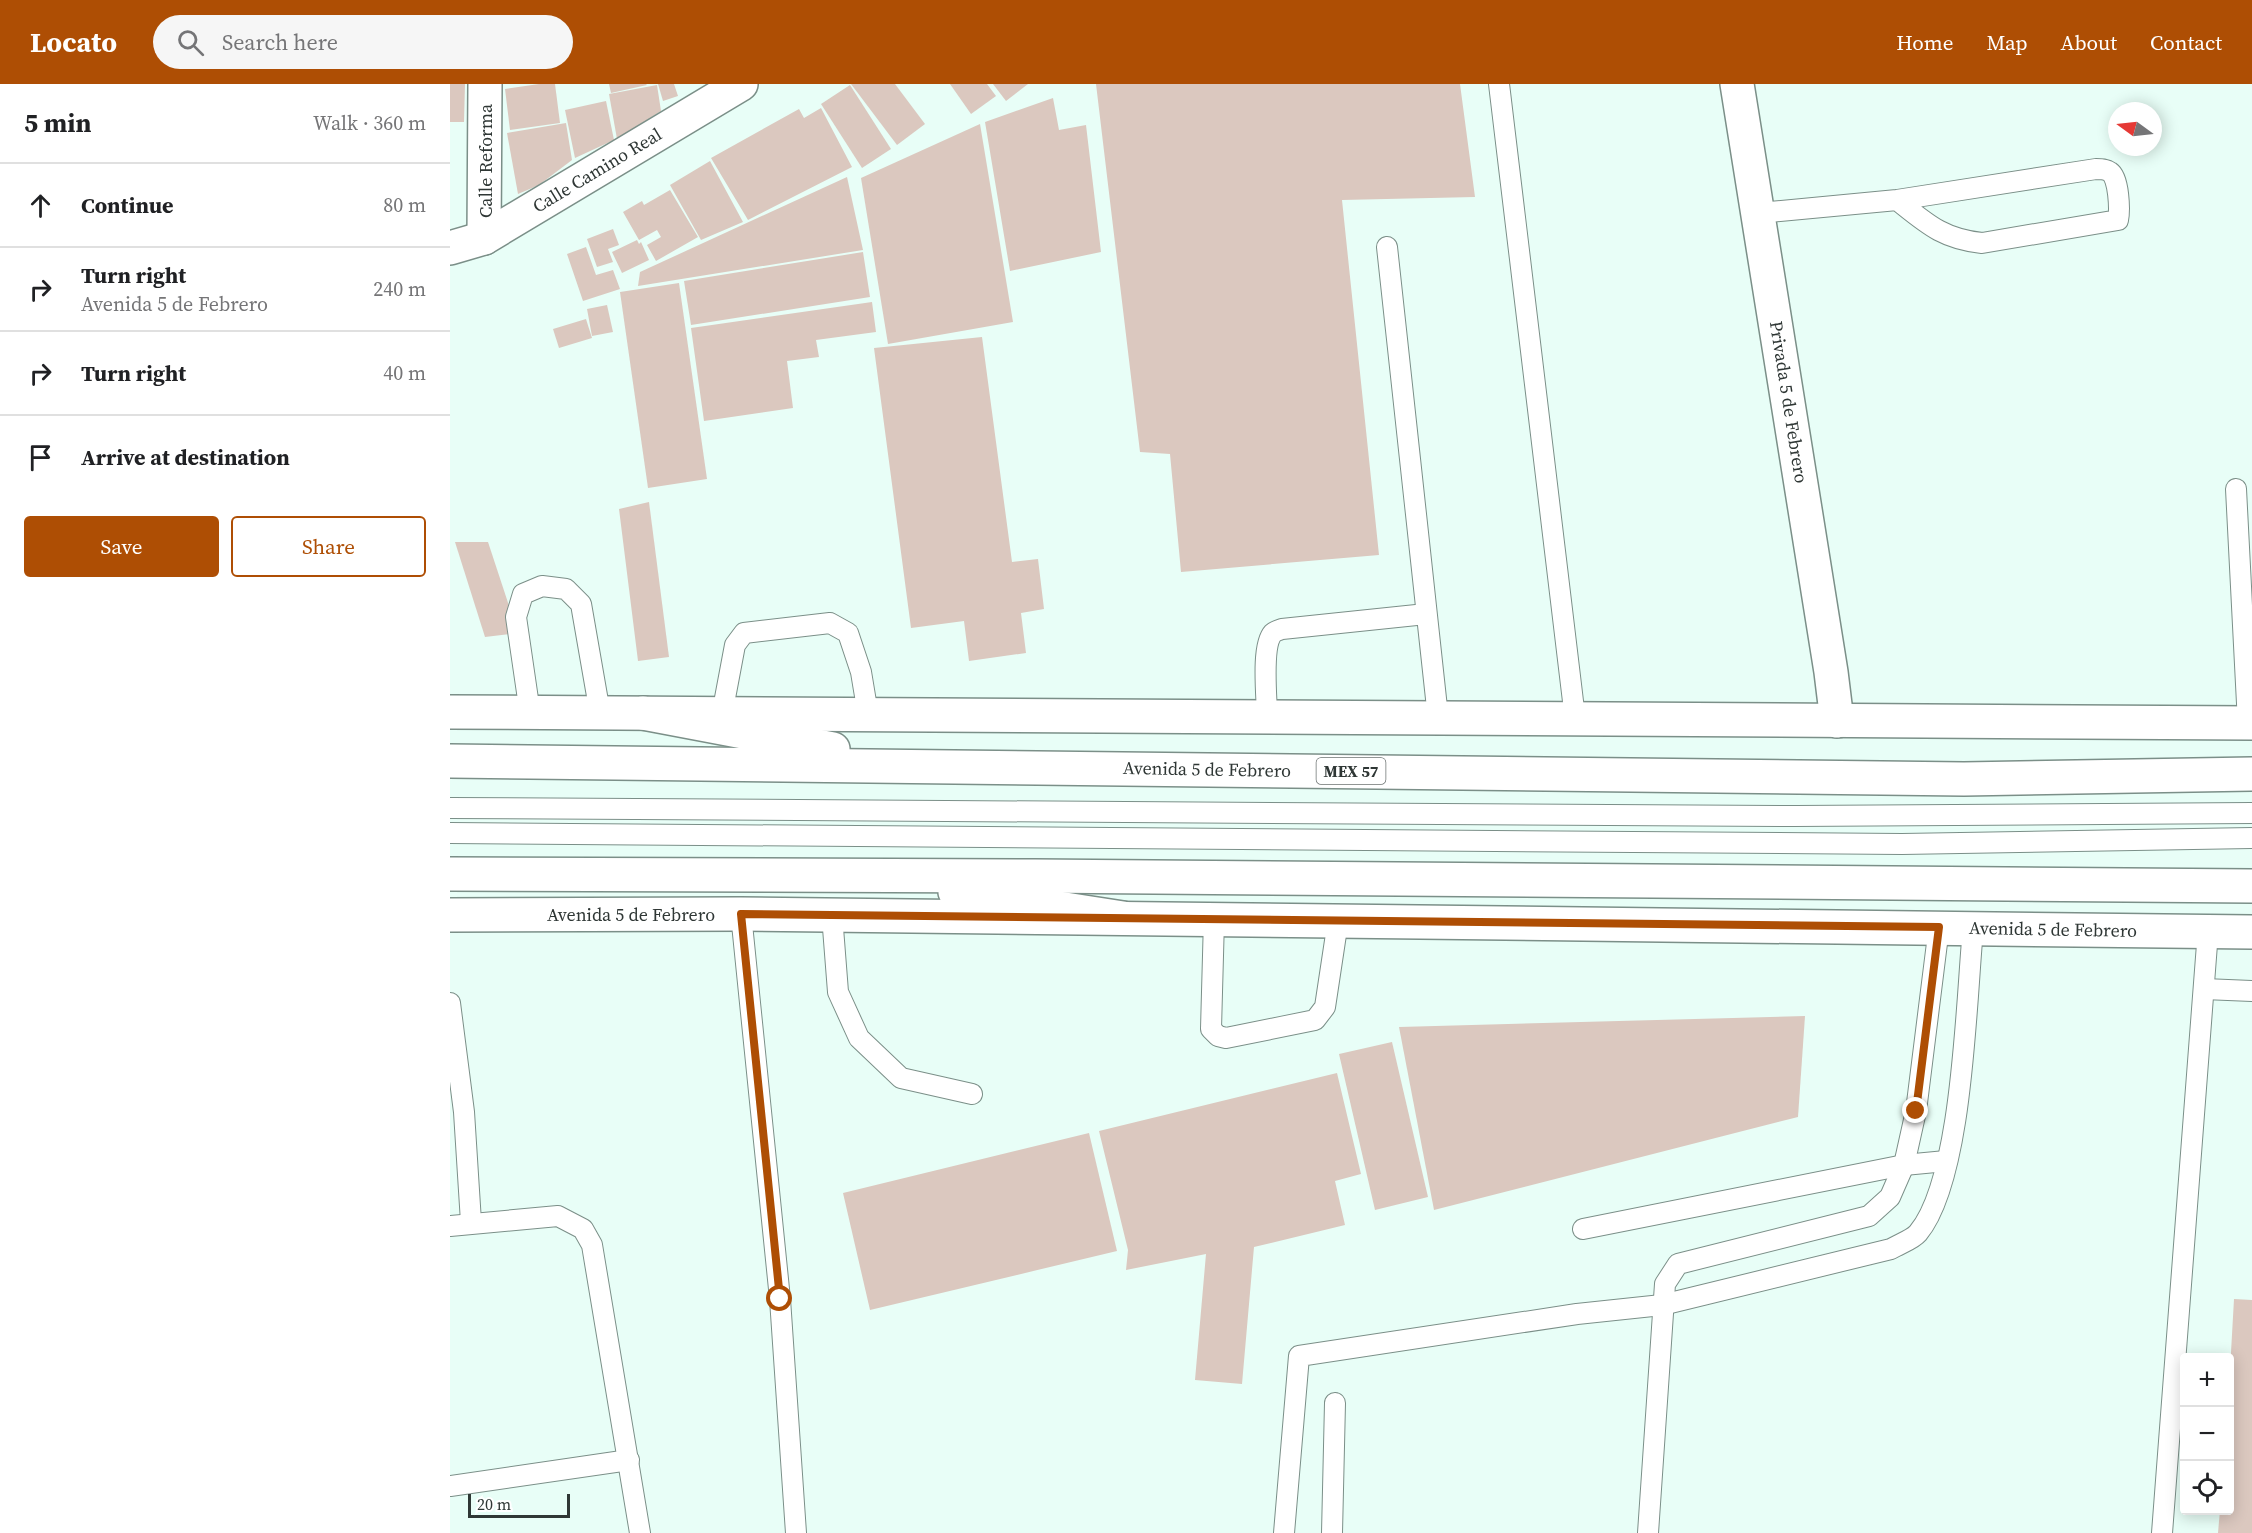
<!DOCTYPE html>
<html lang="en">
<head>
<meta charset="utf-8">
<style>
  :root { --surface:#fff; --page:#f6f6f6; --text:#202124; --muted:#757577; --line:#e0e0e0; --accent:#ae4e04 }
  body { margin:0; font-family:"Source Serif 4",serif; background:var(--page); color:var(--text) }
  .controls { position:absolute; right:18px; bottom:18px; display:grid; overflow:hidden; border-radius:6px; box-shadow:0 3px 15px #0003 }
  .controls button { width:54px; height:54px; display:grid; place-items:center; padding:0; border:0; border-bottom:2px solid var(--line); background:var(--surface); color:var(--text); font:30px sans-serif }
  .compass { position:absolute; left:1658px; top:18px; width:54px; height:54px; border-radius:50%; background:var(--surface); box-shadow:0 3px 15px #0003; rotate:285deg }
  .scale { position:absolute; left:18px; bottom:15px; width:102px; box-sizing:border-box; padding-left:6px; border:3px solid #2f3735; border-top:0; font-size:16px; line-height:21px; white-space:nowrap; color:#2f3735; -webkit-text-stroke:4px #fff; paint-order:stroke }
  .stop { position:absolute; width:18px; height:18px; margin:-14px; border:4px solid #ae4e04; border-radius:50%; background:#fff }
  .stop.end { background:#ae4e04; border-color:#fff; box-shadow:0 2px 6px #0008 }
  .list { margin:0; padding:0; list-style:none }
  h2 { display:flex; justify-content:space-between; align-items:center; height:78px; margin:0; padding:0 24px; font-size:26px }
  h2 small { font-size:20px; font-weight:400; color:var(--muted) }
  .list li { display:grid; grid-template-columns:39px 1fr auto; gap:18px; align-items:center; box-sizing:border-box; height:84px; padding:0 24px; border-top:2px solid var(--line) }
  .list b { display:block; font-size:22px; white-space:nowrap }
  .list p { margin:0; font-size:20px; white-space:nowrap; color:var(--muted) }
  .list em { font-size:20px; font-style:normal; color:var(--muted) }
  .actions { display:flex; gap:12px; padding:18px 24px }
  .actions a { flex:1; padding:14px 0; border:2px solid var(--accent); border-radius:6px; text-align:center; font-size:21px; color:var(--accent) }
  .actions .main { background:var(--accent); color:#fff }
  .icon { flex:none; width:33px; height:33px; fill:none; stroke:currentColor; stroke-width:2; stroke-linecap:round; stroke-linejoin:round }
  .map { position:relative; flex:none; width:1802px; height:1449px; overflow:hidden }
  header { display:flex; align-items:center; gap:36px; box-sizing:border-box; height:84px; padding:0 30px; background:var(--accent); color:#fff }
  header strong { font-size:28px }
  nav { display:flex; gap:33px; margin-inline-start:auto; font-size:21px }
  .search { width:420px; height:54px; background:var(--page); display:flex; align-items:center; gap:15px; box-sizing:border-box; padding:0 21px; border-radius:33px; color:var(--muted); font-size:22px }
  main { display:flex }
  aside { flex:1; background:var(--surface) }
  .map>svg:first-child { display:block }
</style>
</head>
<body>
<header>
<strong>Locato</strong>
<div class="search"><svg class="icon" aria-label="search" viewBox="0 0 24 24"><circle cx="10" cy="10" r="6"/><path d="M15 15l6 6"/></svg>Search here</div>
<nav><a>Home</a><a>Map</a><a>About</a><a>Contact</a></nav>
</header>
<main>
<aside>
<h2>5 min<small>Walk · 360 m</small></h2>
<ul class="list">
<li><svg class="icon" aria-label="ahead" viewBox="0 0 24 24"><path d="M12 20V5M6 11l6-6 6 6"/></svg><div><b>Continue</b></div><em>80 m</em></li>
<li><svg class="icon" aria-label="right" viewBox="0 0 24 24"><path d="M7 20v-9h11M14 6l5 5-5 5"/></svg><div><b>Turn right</b><p>Avenida 5 de Febrero</p></div><em>240 m</em></li>
<li><svg class="icon" aria-label="right" viewBox="0 0 24 24"><path d="M7 20v-9h11M14 6l5 5-5 5"/></svg><div><b>Turn right</b></div><em>40 m</em></li>
<li><svg class="icon" aria-label="arrive" viewBox="0 0 24 24"><path d="M6 21V4h12l-3 4 3 4H6"/></svg><div><b>Arrive at destination</b></div></li>
</ul>
<div class="actions"><a class="main">Save</a><a>Share</a></div>
</aside>
<div class="map">
<svg width="1802" height="1449" viewBox="0 0 1802 1449">
  <rect width="100%" height="100%" fill="#e8fef7"/>
  <!-- building -->
  <g fill="#dbc8bf">
    <path d="M0,0H15L14,38H0Z"/>
    <path d="M89,0H105L110,39L60,46L55,5Z"/>
    <path d="M159,0H196L197,1L161,9Z"/>
    <path d="M208,0H224L228,12L213,17Z"/>
    <path d="M401,0H445L475,40L447,61Z"/>
    <path d="M500,0H537L546,12L521,30Z"/>
    <path d="M543,0H578L556,17Z"/>
    <path d="M646,0H1010L1025,113L892,116L929,471L731,488L720,370L690,368Z"/>
    <path d="M207,1L211,27L167,55L159,10Z"/>
    <path d="M400,1L441,65L412,84L371,20Z"/>
    <path d="M603,14L609,46L636,41L651,168L560,187L535,38Z"/>
    <path d="M156,17L164,56L125,74L115,26Z"/>
    <path d="M371,24L402,83L298,136L261,74L349,25L354,34Z"/>
    <path d="M116,39L122,76L89,101L68,110L57,49Z"/>
    <path d="M530,40L563,238L438,260L411,94Z"/>
    <path d="M260,77L293,138L251,156L220,101Z"/>
    <path d="M397,93L413,166L188,202L190,188Z"/>
    <path d="M220,106L248,153L206,177L197,161L211,153L207,146L189,156L173,128L192,117L194,121Z"/>
    <path d="M163,145L169,161L158,165L163,178L147,183L137,155Z"/>
    <path d="M187,156L189,160L191,158L199,176L172,189L162,168Z"/>
    <path d="M136,163L146,191L163,186L170,205L133,217L117,170Z"/>
    <path d="M413,168L420,213L241,241L234,197Z"/>
    <path d="M229,199L257,395L198,404L170,208Z"/>
    <path d="M422,218L426,248L366,256L369,273L337,277L343,324L254,337L241,244Z"/>
    <path d="M157,221L163,248L142,252L137,225Z"/>
    <path d="M136,235L142,254L109,264L103,245Z"/>
    <path d="M532,253L562,478L588,475L594,525L571,529L576,569L519,577L514,537L461,544L424,264Z"/>
    <path d="M199,418L219,573L188,577L169,425Z"/>
    <path d="M5,458H38L68,549L35,553Z"/>
    <path d="M1355,932L1348,1033L984,1126L949,943Z"/>
    <path d="M942,958L978,1113L925,1126L889,970Z"/>
    <path d="M887,989L911,1090L885,1097L895,1141L804,1163L792,1300L745,1296L756,1170L676,1186L678,1166L649,1047Z"/>
    <path d="M639,1049L667,1167L420,1226L393,1109Z"/>
    <path d="M1784,1215L1802,1216V1449H1768L1770,1426H1780V1286Z"/>
  </g>
  <g fill="none" stroke-linecap="round" stroke-linejoin="round">
    <!-- lane casing -->
    <g stroke="#7b8f88" stroke-width="22">
      <g id="lane">
        <path d="M1049,0L1125,634"/>
        <path d="M1309,129L1447,116L1646,85C1651,85 1656,85 1660,88C1669,94 1670,126 1668,136L1532,159C1493,155 1477,140 1447,116"/>
        <path d="M937,163L988,633"/>
        <path d="M1786,405L1798,639"/>
        <path d="M80,629L66,533L73,510L92,502L116,505L131,520L150,629"/>
        <path d="M272,630L285,561L294,549L380,539L398,549L411,588L418,630"/>
        <path d="M817,632C817,615 811,562 823,549C825,547 829,546 832,545L976,530"/>
        <path d="M0,724L1345,732L1802,729"/>
        <path d="M0,749L1452,760L1802,754"/>
        <path d="M291,830L330,1215L346,1449"/>
        <path d="M382,831L388,908L409,954L451,994L522,1010"/>
        <path d="M764,835L761,945L768,952L776,954L865,936L875,923L888,837"/>
        <path d="M1754,905L1802,907"/>
        <path d="M0,919L14,1028L21,1138"/>
        <path d="M0,1142L108,1132L133,1145L142,1161L190,1449"/>
        <path d="M1133,1145L1454,1081L1496,1077"/>
        <path d="M0,1402L179,1376"/>
        <path d="M834,1449L849,1272L1127,1230L1212,1221L1441,1165C1449,1160 1462,1156 1468,1149C1513,1095 1516,917 1523,845"/>
        <path d="M882,1449L885,1319"/>
        <path d="M1198,1449L1215,1200L1228,1180L1419,1132L1440,1113L1454,1081L1466,1027L1489,843"/>
        <path d="M1712,1449L1758,847"/>
      </g>
    </g>
    <!-- street casing -->
    <g stroke="#7b8f88" stroke-width="36">
      <g id="street">
        <path d="M1287,0L1381,588L1387,637"/>
        <path d="M34,154L35,0"/>
      </g>
    </g>
    <!-- secondary casing -->
    <g stroke="#7b8f88" stroke-width="36">
      <g id="secondary">
        <path d="M0,164L34,154L291,0"/>
        <path d="M0,628L1802,639"/>
        <path d="M0,831L291,830L1802,848"/>
      </g>
    </g>
    <!-- highway casing -->
    <g stroke="#7b8f88" stroke-width="36">
      <g id="highway">
        <path d="M193,629L383,665"/>
        <path d="M0,677L1514,695L1802,690"/>
        <path d="M0,790L585,792L1802,802"/>
        <path d="M505,808L673,834"/>
      </g>
    </g>
    <!-- lane -->
    <use href="#lane" stroke="#fff" stroke-width="20"/>
    <!-- street -->
    <use href="#street" stroke="#fff" stroke-width="33"/>
    <!-- secondary -->
    <use href="#secondary" stroke="#fff" stroke-width="33"/>
    <!-- highway -->
    <use href="#highway" stroke="#fff" stroke-width="33"/>
  </g>
  <g fill="none" stroke-linecap="round" stroke-linejoin="round">
    <!-- route -->
    <path stroke="#ae4e04" stroke-width="8" d="M330,1215L291,830L1489,843L1466,1027"/>
  </g>
  <g text-anchor="middle" dominant-baseline="central" stroke-width="4.5" stroke-linejoin="round" paint-order="stroke">
    <!-- shield labels -->
    <rect fill="#fff" stroke="#6d7372" stroke-width="1.5" x="866.5" y="674" width="69" height="26" rx="4.5"/>
    <g font-size="16" font-weight="bold" fill="#2f3735">
      <text x="901" y="687">MEX 57</text>
    </g>
    <!-- street labels -->
    <g font-size="18" fill="#2f3735" stroke="#fff">
      <text transform="translate(35 77) rotate(-90)">Calle Reforma</text>
      <text transform="translate(147 86) rotate(-31)">Calle Camino Real</text>
      <text transform="translate(1339 318) rotate(81)">Privada 5 de Febrero</text>
      <text transform="translate(757 685) rotate(1)">Avenida 5 de Febrero</text>
      <text x="181" y="830">Avenida 5 de Febrero</text>
      <text transform="translate(1603 845) rotate(1)">Avenida 5 de Febrero</text>
    </g>
  </g>
</svg>
<div class="controls">
<button>+</button>
<button>−</button>
<button><svg class="icon" aria-label="locate" viewBox="0 0 24 24"><circle cx="12" cy="12" r="6"/><path d="M12 2v4M12 18v4M2 12h4M18 12h4"/></svg></button>
</div>
<svg class="compass" viewBox="-18 -18 36 36"><path d="M0-13l5 13h-10z" fill="#e53935"/><path d="M0 13l5-13h-10z" fill="#757577"/></svg>
<div class="scale">20 m</div>
<div class="stop" style="left:330px;top:1215px"></div>
<div class="stop end" style="left:1466px;top:1027px"></div>
</div>
</main>
</body>
</html>
